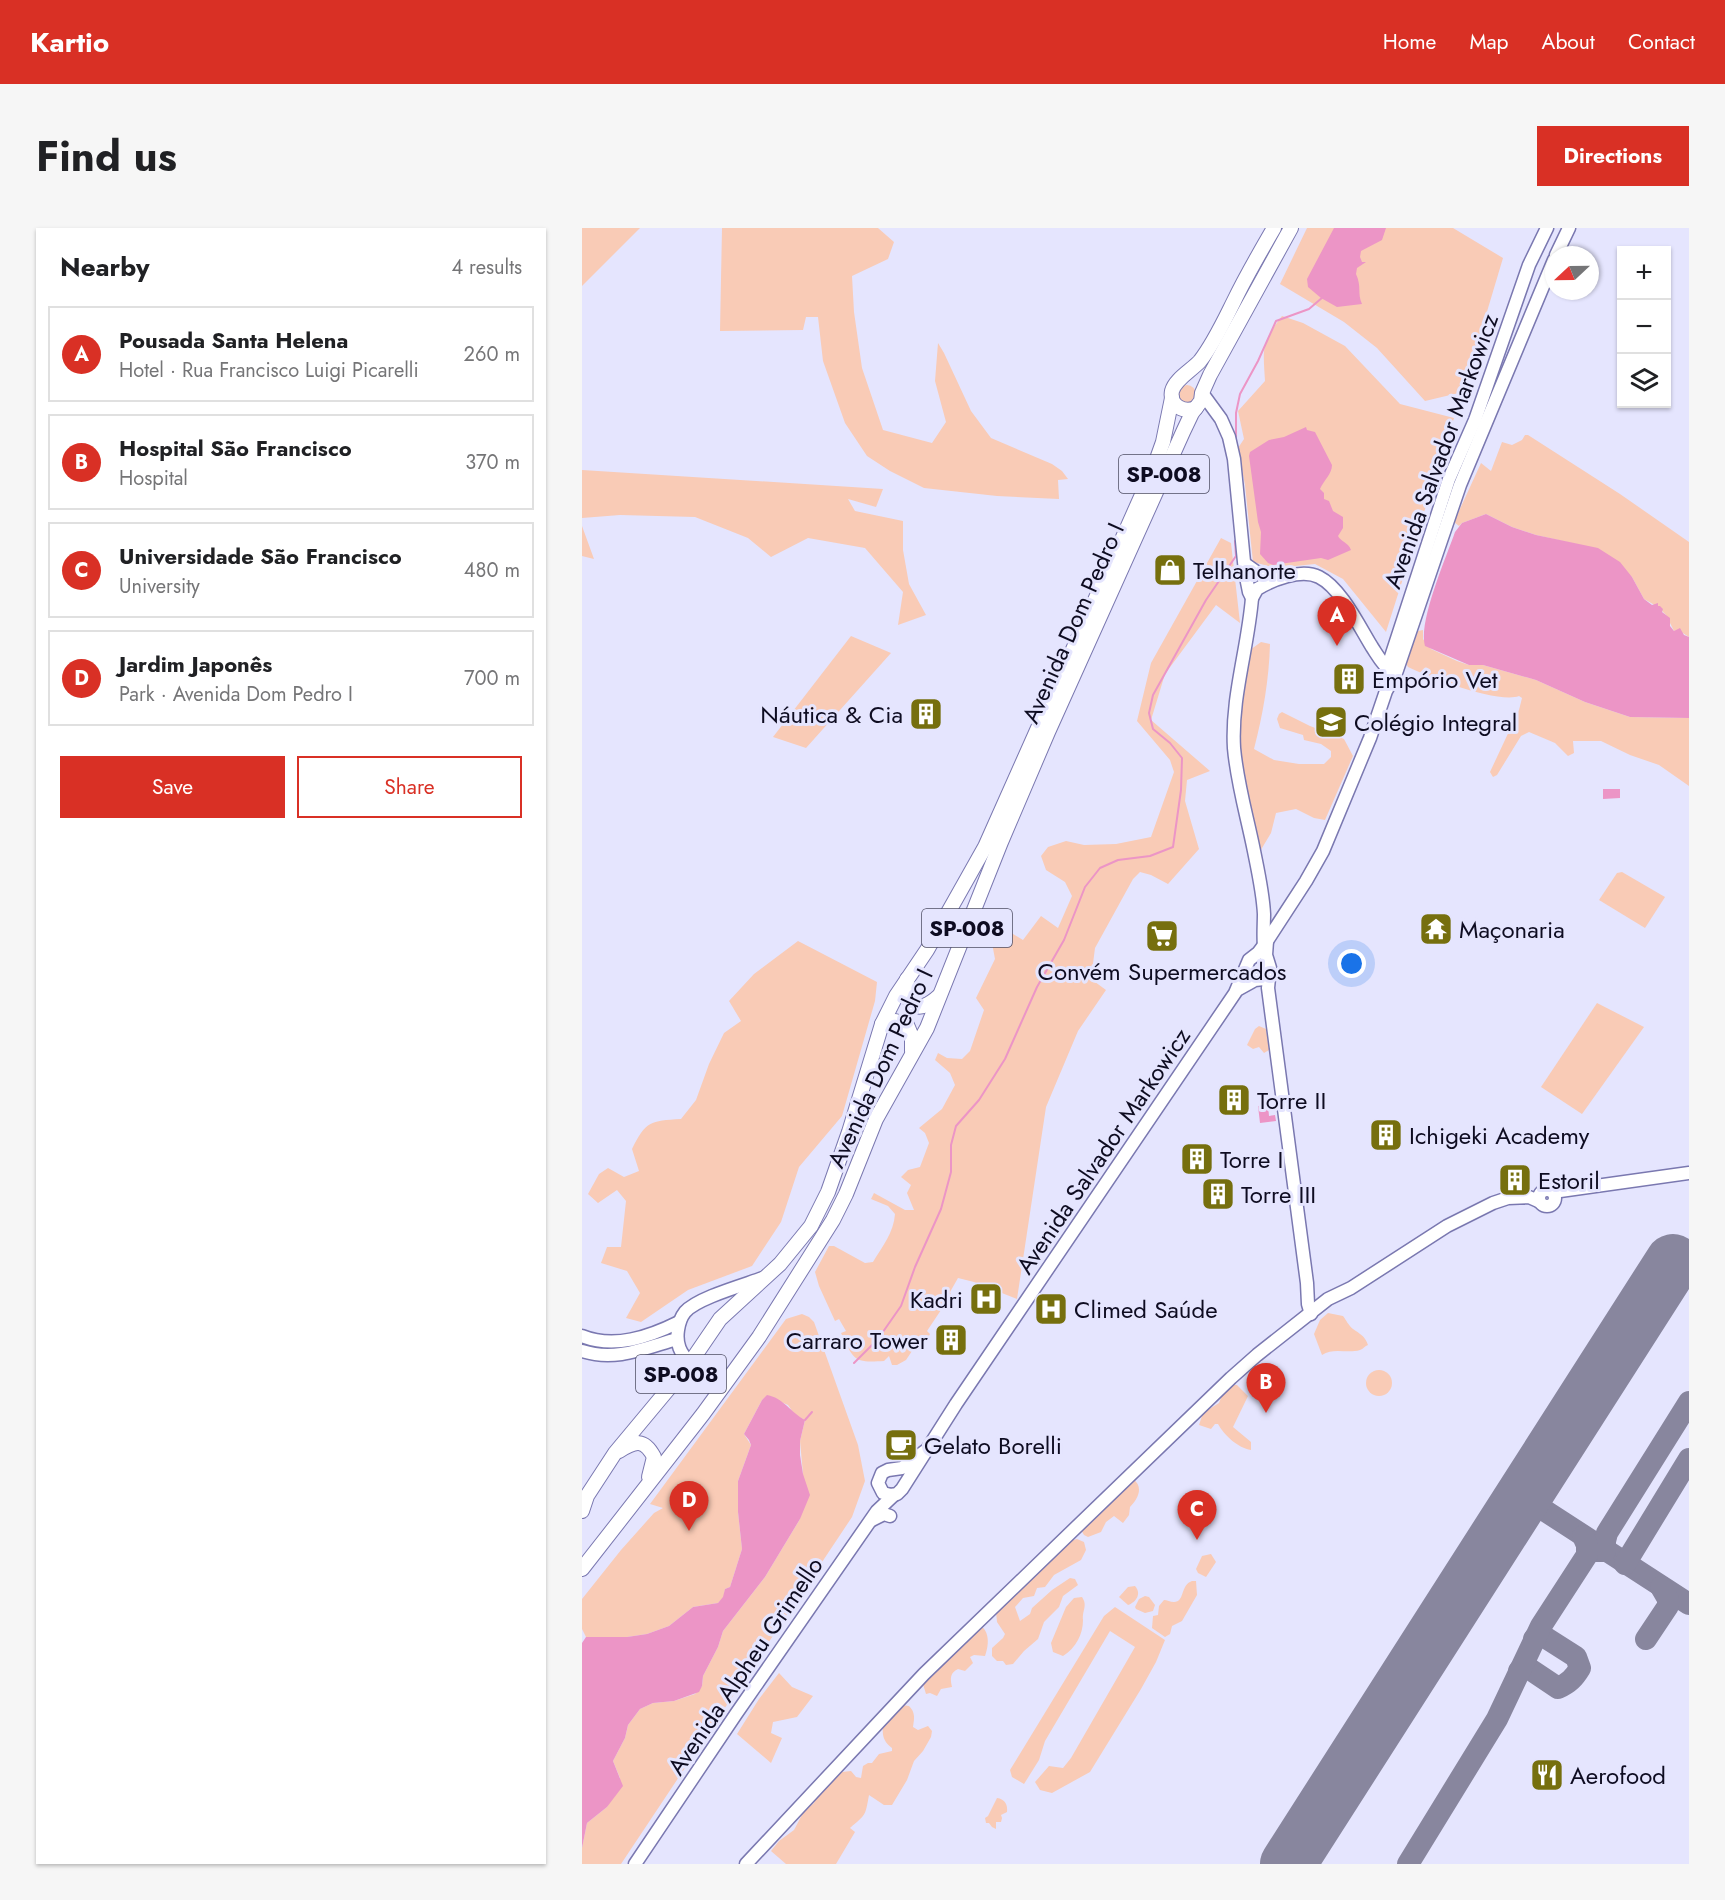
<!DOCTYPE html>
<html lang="en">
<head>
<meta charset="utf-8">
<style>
  :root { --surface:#fff; --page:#f6f6f6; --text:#202124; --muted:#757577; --line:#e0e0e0; --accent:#d93025 }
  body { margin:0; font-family:Jost,sans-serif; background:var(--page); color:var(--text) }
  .controls { position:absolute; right:18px; top:18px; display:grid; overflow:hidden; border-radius:0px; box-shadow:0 2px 4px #0004 }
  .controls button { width:54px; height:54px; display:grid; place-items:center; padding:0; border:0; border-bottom:2px solid var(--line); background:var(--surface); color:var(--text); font:30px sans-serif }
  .compass { position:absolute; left:963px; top:18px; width:54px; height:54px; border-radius:50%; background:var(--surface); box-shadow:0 2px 4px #0004; rotate:248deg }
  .you { position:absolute; left:770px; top:736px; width:21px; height:21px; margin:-15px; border:4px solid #fff; border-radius:50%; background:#1a73e8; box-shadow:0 0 0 9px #1a73e833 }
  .badge { display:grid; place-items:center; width:39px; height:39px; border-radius:50%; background:var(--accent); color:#fff; font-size:20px; font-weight:700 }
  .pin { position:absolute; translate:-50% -50px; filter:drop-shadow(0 2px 3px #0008) }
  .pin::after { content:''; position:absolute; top:32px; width:21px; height:18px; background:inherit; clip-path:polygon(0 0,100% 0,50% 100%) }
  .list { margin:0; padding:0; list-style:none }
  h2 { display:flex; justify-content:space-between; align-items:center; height:78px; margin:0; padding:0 24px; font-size:26px }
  h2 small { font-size:20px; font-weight:400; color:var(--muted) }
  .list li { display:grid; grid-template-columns:39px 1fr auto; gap:18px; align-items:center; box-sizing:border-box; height:96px; margin:0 12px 12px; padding:0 12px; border:2px solid var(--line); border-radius:0px }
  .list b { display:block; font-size:22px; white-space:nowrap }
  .list p { margin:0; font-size:20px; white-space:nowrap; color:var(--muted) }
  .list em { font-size:20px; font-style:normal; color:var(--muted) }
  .actions { display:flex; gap:12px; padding:18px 24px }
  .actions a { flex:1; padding:14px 0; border:2px solid var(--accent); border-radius:0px; text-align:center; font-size:21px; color:var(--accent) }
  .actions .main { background:var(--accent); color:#fff }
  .icon { flex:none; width:33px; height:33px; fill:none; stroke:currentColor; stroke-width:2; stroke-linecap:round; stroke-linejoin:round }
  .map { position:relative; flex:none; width:1107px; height:1636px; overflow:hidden; border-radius:0px }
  header { display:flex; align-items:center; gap:36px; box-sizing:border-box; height:84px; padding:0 30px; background:var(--accent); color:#fff }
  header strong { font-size:28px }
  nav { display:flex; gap:33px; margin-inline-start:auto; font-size:21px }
  .intro { display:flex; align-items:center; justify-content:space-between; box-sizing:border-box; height:144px; padding:0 36px }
  h1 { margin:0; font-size:42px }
  .button { padding:15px 27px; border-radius:0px; background:var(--accent); color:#fff; font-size:21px; font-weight:700 }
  main { display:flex; gap:36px; padding:0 36px }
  aside { flex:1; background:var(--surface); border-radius:0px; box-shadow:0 2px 4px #0004 }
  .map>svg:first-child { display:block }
</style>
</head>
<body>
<header>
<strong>Kartio</strong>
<nav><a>Home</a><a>Map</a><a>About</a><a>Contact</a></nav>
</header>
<div class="intro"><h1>Find us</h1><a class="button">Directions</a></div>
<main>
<aside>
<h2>Nearby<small>4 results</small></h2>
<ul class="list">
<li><span class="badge">A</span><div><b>Pousada Santa Helena</b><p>Hotel · Rua Francisco Luigi Picarelli</p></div><em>260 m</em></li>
<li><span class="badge">B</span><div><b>Hospital São Francisco</b><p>Hospital</p></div><em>370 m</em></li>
<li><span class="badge">C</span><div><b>Universidade São Francisco</b><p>University</p></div><em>480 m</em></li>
<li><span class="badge">D</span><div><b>Jardim Japonês</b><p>Park · Avenida Dom Pedro I</p></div><em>700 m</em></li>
</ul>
<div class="actions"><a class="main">Save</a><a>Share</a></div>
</aside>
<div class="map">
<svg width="1107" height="1636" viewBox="0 0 1107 1636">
  <rect width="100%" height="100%" fill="#e5e5fe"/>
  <!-- green -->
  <g fill="#f9cbb6">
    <path d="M0,0H58L0,58Z"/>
    <path d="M140,0H296L312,14L306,31L270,48L272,84L280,140L301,202L350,215L364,194L353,153L356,115L362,125L389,183L409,210L470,236L480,243L486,251L476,252L477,271L415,268L342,260L308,243L285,228L263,195L241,133L236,89H224L221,102L138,103Z"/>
    <path d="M725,0H871L921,30L881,164L843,173L795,120L762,94L698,56Z"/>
    <path d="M700,88L721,95L763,118L818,176L872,190L804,404L761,351L733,336L694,340L671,334L663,257L656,220L662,211L656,183L683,153C681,120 679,115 700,88Z"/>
    <circle cx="605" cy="166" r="9"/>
    <path d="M943,207H946L1038,266L1107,314V409L1096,402L1092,403L1084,387L1076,379L1062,371L1050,349L1016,321L954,307L930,299L904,286L880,295L877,298L872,294L899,235L909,243L920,214L930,217L940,212Z"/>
    <path d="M0,242L301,261L294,279L266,271L273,283L321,293V322L327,356L344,387L316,397L321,364L283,320L226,310L189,329L166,310L113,289L38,287L0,290Z"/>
    <path d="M0,298L12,331L0,328Z"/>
    <path d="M639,310L649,315L658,395L634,377L583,446L569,492L628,543L605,552L603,573L617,621L586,656L569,647L558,644L551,651L513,720L509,751L524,762L496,803L464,879L435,1071L392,1054L376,1050L368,1064L369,1067L345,1103L348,1106L340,1120L330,1123L324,1132L315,1137H310L307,1128L302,1133C271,1135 272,1132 259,1105L264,1103L257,1091L253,1093L237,1058L233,1044L247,1018H252L283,1035L291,1034C300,1019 312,1004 313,986L306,978L289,971L292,965L323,982H332L325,965L329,957L319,949L326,942L338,939L347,915L343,905L337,900L360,881L373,857L368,845L353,832L356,825L365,830L380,831L388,823L402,782L394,770L413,731L410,715L411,694L441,712L459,688L476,700L490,668L483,654L464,642L459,628L466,619L484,613L502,617L534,616L569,609L592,544L588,532L555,493L569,435Z"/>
    <path d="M841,402V411L849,421L875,433L887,437H901L954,452L1003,474L1048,489L1107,490V558L1077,537L1048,527L1019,513H991L992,525L986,528L973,515L947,504L939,508L915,547L911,549L908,544L937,482L940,470L937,468C917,476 846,449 826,439L824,435L835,406L836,403Z"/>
    <path d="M269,408L309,425L224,520L191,509Z"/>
    <path d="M679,414L688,416C687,452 681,486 672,521L692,532L717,536H742L749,529V523L739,516L722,512L721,507L698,500L695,491L697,486L700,484L728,498L762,511L771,528L743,592L732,590L714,581L694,585L689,605L677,625L655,525L657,483L668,422Z"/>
    <path d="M1040,644L1083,669L1063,700L1017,672L1035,645Z"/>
    <path d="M216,713L295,754L293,773L260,888L217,939L199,994L170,1038L106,1062L59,1094L44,1090L58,1065L45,1043L19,1035L25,1019H39L44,973L35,962L16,975L6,966L17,946L26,940L42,949L57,943L50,921C64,893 68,893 99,891L114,872L127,836L142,805L159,793L147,773L172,746Z"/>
    <path d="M1015,775L1062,799L1000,886L959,859Z"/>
    <path d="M677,798L684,801L687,822L682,825L677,819L671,821L665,817L673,801Z"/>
    <path d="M746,1085L761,1088C764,1092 767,1098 771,1101C778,1106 783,1108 786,1117C783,1118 781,1121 778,1122C765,1126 752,1119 740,1127L732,1106L738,1092Z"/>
    <path d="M220,1086L227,1089L232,1094L276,1217L283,1253L270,1289L39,1636H0V1620L5,1595L25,1579L38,1550L31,1533L43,1510L46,1497L58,1481L71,1475L92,1473L113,1466L120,1458L121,1448L136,1419L141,1403L183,1349L218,1291L221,1246L218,1213L223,1192L213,1187L206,1177L185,1168L180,1172L162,1206L169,1217L156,1253V1284L160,1321L148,1359L143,1361L142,1369L136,1375L111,1379L87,1398L65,1406L45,1409H4L0,1401V1371L39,1322L72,1285L81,1280L68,1276L204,1091Z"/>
    <circle cx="797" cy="1155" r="13"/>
    <path d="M648,1157H655L666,1168L651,1199L669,1214V1222C656,1220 642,1207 636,1196H633L629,1201L617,1197L621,1185L637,1175L641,1165Z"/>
    <path d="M551,1251C562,1259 556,1271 548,1279L547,1287L541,1295L532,1288L524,1294L519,1304L506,1309L502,1307L498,1300Z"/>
    <path d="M495,1311L502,1314L504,1322L499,1332L472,1347L463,1359L455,1360L452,1368L441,1370L433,1379L438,1393L448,1386L450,1380L470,1362L488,1350L493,1351L496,1357L481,1368L477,1379L462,1394L456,1411L442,1423L431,1436L424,1437L421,1433H415L410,1428V1420L421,1410L423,1406L415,1394L414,1383L484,1314Z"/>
    <path d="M629,1326L634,1334L624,1349L616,1345L614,1341L620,1328Z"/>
    <path d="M610,1353H614L615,1367L600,1393L590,1398L588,1406L583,1409L570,1400L571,1388L576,1387L577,1378L582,1372C585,1372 588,1374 592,1374C603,1374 598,1357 610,1353Z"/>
    <path d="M553,1358C560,1366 554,1374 546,1377L537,1369L546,1359Z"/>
    <path d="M563,1368L567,1369L573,1377L571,1383L563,1385L554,1381L553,1379L557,1371Z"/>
    <path d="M500,1369C506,1378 500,1382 501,1392C501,1406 494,1420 481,1428L471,1424L469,1415L484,1379L492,1370Z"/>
    <path d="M533,1379L583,1412L574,1434L559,1461L508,1544L470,1565L458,1562L453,1554L467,1538L481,1540L489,1530L553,1419L528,1403L463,1513L457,1532L442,1556L430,1549L428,1542L522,1388Z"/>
    <path d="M398,1397C408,1404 407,1417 403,1428L392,1427L388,1429L391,1435L383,1443L376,1441C368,1445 368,1450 370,1459L359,1461L355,1468L348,1465L344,1466L340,1453L346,1446L356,1443L358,1431Z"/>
    <path d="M197,1445L210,1459L231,1468L215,1489L191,1494L189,1505L200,1510L189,1535L155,1506L177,1471Z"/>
    <path d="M320,1477L327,1478C334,1485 332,1491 331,1499L336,1502L346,1498L350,1503L349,1509L341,1523L332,1533L325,1552L310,1577H302L287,1567C283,1589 284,1586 268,1600L273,1604L254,1636H204L189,1623L197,1613L212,1602L222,1583L232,1575L234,1570L260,1544L269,1543L274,1549L279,1550L281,1538L286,1535H290L297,1526L310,1523V1520C299,1512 300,1503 302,1492Z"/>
    <path d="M415,1570C423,1571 426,1577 425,1584L419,1587L420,1590L419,1594H414V1601L410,1599L407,1595H404L403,1590L406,1588Z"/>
  </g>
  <!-- water -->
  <g fill="#ec95c6">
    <path d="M752,0H804L800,12L779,23L778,29L780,34H784L775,40L774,46C780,59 775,65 780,76L755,79L739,70L726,59L725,51Z"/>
    <path d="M724,199L725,202L733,204L750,237C750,246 742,252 738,261L742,265V271L747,273L751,283L761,289V300L756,308C759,314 766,314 769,322L746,332L739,330L691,337L686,335L678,326L679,304L676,294L667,228L668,224L687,212L702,209Z"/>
    <path d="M904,286L930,299L954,307L1016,320L1038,334L1050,349L1062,371L1070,377L1076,375V378H1078L1081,381L1080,384L1088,390V398L1092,403L1098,400L1102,407L1107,409V490L1048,489L1003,474L954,452L901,437H887L843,418C836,394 864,330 873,304L880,295Z"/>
    <path d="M1021,561H1038V570L1021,571Z"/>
    <path d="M686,877L687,888L693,887L694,893L678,895L676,878Z"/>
    <path d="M185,1167C202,1170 209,1185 223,1192L218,1213V1227L221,1246L228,1267L218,1291L183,1349L141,1403L136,1419L121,1448L120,1458L117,1464L92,1473L71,1475L58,1481L46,1497L43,1510L31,1533L41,1558L25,1579L5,1595L0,1620V1415L4,1409H45L65,1406L87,1398L111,1379L136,1375L141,1369L143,1361L148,1359L160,1321L156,1284V1253L169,1217L167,1212L162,1206L180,1172Z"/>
  </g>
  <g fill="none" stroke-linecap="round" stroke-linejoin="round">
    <!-- stream -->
    <g stroke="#ec95c6" stroke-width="2">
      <path d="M654,210V185L658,166L676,133L694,93L727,81L741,69"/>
      <path d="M272,1135L296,1111L319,1078L333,1039L359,981L369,944V917L374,898L397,872L423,831L455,759L482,712L503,659L518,640L536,632L568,628L591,619L599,562L600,530L588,515L571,501L567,485L571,467L624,372L654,328L653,313"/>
      <path d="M223,1192L230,1184"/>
    </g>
    <!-- taxiway -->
    <g stroke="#88869e" stroke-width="22">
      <path d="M1091,1034L1107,1043"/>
      <path d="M936,1277L940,1274L951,1275L1107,1376"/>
      <path d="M1011,1323H1023V1313L1025,1305L1107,1174"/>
      <path d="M1043,1336L1107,1231"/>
      <path d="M1064,1411L1086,1378V1371L1079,1359"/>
      <path d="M937,1443L946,1440L976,1460C987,1455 992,1450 998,1440L994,1429L961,1408L952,1411"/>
      <path d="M826,1636L915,1491L959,1398L1005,1327V1317L1001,1308"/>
    </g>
    <!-- runway -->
    <path stroke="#88869e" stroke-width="56" d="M706,1636L1091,1034"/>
    <!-- secondary casing -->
    <g stroke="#7a78b0" stroke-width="15">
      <g id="secondary">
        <path d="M974,27L987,0"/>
        <path d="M620,165L639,191L647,209L652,231L663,344L667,364L670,370C666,420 649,470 652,520C655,555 665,588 672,623C676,643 681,665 682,686C682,696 681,707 682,718"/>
        <path d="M663,336L680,348L697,350"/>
        <path d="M670,370L675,361C690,352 719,340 737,349C759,360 777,398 790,419C796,428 801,438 810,444"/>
        <path d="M804,459L805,441L867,251L893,192L947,37L965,0"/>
        <path d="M685,713L684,727L688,740L686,760L725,1055L726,1076L729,1086"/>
        <path d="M655,762L673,752L682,751L688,745"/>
        <circle cx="965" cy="970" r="8"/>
        <path d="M971,964L1107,945"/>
        <path d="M0,1108C32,1121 67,1109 97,1094"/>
        <path d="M0,1123C33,1134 63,1120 95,1111"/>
        <path d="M108,1135C98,1125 94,1116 96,1102C97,1095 99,1089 103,1084C115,1070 162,1057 181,1050"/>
        <path d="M343,1223L320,1240L306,1242L300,1245L296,1255L301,1265L309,1267L315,1266L320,1261L374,1176L653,765L667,732L676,725L685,713L724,653L741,623L788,510L804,463L814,445L878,257L972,32"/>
        <path d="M290,1292L302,1286L308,1288"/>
        <path d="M53,1636L154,1486L295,1283L312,1267"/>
        <path d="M164,1636L342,1446L649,1150L675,1127L746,1071L769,1060L865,998L911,975L926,970L947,969L956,973"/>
      </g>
    </g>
    <!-- primary casing -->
    <g stroke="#7a78b0" stroke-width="16">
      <g id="primary">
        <path d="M614,180C602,185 587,178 590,163C593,151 610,142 618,133C632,115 642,93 652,73C664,48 678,24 692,0"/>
        <path d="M325,751C323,778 335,788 357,768"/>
        <path d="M300,796L313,793L325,797L330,809V823"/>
        <path d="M37,1223C53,1213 62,1210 72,1229L67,1249"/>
        <path d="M0,1283L5,1268L33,1225L108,1135L138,1091L198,1036L229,998L246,964L267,904L300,796L314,768L345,722L403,619L571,242L581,214L590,170"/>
        <path d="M0,1341L121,1186L177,1109L251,992L264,966L294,891L345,800L419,614L466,504L601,204L610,185L619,173L620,165L628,147L709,0"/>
      </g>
    </g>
    <!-- secondary -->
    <use href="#secondary" stroke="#fff" stroke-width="12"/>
    <!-- primary -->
    <use href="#primary" stroke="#fff" stroke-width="14"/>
  </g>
  <!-- icons -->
  <defs>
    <g id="shop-square" transform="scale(1.725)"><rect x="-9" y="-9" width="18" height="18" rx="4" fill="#766f0e" stroke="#e5e5fe"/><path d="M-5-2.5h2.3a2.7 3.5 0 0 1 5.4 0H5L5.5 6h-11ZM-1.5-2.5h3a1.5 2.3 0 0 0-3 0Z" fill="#fff"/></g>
    <g id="building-square" transform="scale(1.725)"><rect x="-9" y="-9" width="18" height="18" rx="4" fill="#766f0e" stroke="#e5e5fe"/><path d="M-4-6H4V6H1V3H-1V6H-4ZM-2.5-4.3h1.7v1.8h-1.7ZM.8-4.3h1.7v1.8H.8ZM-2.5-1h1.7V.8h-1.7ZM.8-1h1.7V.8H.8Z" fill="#fff"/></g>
    <g id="school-square" transform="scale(1.725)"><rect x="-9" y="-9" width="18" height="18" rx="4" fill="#766f0e" stroke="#e5e5fe"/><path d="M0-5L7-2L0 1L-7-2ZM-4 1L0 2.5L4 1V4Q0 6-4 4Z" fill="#fff"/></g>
    <g id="temple-square" transform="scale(1.725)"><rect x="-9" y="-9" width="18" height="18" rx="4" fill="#766f0e" stroke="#e5e5fe"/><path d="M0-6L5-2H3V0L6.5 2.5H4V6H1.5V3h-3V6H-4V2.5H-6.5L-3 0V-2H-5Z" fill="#fff"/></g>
    <g id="supermarket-square" transform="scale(1.725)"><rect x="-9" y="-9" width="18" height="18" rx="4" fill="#766f0e" stroke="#e5e5fe"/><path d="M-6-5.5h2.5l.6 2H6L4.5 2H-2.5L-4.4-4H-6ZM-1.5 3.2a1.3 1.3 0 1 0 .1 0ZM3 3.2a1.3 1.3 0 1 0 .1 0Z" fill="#fff"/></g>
    <g id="hospital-square" transform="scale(1.725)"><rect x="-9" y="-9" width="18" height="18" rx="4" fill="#766f0e" stroke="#e5e5fe"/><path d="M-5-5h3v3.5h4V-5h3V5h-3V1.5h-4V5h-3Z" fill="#fff"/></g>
    <g id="cafe-square" transform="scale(1.725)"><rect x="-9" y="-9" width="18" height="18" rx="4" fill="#766f0e" stroke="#e5e5fe"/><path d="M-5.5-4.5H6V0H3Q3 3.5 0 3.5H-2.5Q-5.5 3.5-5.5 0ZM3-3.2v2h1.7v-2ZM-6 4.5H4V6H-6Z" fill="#fff"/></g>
    <g id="restaurant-square" transform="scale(1.725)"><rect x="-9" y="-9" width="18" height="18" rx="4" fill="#766f0e" stroke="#e5e5fe"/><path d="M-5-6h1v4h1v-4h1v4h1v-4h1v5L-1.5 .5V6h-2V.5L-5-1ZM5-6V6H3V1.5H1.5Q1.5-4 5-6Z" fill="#fff"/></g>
  </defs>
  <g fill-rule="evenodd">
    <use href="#shop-square" x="588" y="342"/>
    <use href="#building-square" x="767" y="451"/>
    <use href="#building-square" x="344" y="486"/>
    <use href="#school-square" x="749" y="494"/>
    <use href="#temple-square" x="854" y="701"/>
    <use href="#supermarket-square" x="580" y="708"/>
    <use href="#building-square" x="652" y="872"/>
    <use href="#building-square" x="804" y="907"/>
    <use href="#building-square" x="615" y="931"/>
    <use href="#building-square" x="933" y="952"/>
    <use href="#building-square" x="636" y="966"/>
    <use href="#hospital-square" x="404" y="1071"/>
    <use href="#hospital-square" x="469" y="1081"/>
    <use href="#building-square" x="369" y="1112"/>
    <use href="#cafe-square" x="319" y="1217"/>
    <use href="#restaurant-square" x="965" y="1547"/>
  </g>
  <g text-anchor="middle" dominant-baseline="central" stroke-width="6" stroke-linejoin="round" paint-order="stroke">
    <!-- shield labels -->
    <g fill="#e5e5fe" stroke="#4e4d63" stroke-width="1.5">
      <rect x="537" y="227" width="90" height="38" rx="4.5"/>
      <rect x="340" y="681" width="90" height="38" rx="4.5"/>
      <rect x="54" y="1127" width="90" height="38" rx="4.5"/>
    </g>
    <g font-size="22" font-weight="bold" fill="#0e0c21">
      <text x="582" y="246">SP-008</text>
      <text x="385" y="700">SP-008</text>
      <text x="99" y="1146">SP-008</text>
    </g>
    <!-- street labels -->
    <g font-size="24" fill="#0e0c21" stroke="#e5e5fe">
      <text transform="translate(859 223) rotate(-70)">Avenida Salvador Markowicz</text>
      <text transform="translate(491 395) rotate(-66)">Avenida Dom Pedro I</text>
      <text transform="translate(298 840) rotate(-65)">Avenida Dom Pedro I</text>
      <text transform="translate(521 923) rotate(-56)">Avenida Salvador Markowicz</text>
      <text transform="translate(163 1438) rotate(-56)">Avenida Alpheu Grimello</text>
    </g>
    <!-- poi labels -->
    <g font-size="24" fill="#0e0c21" stroke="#e5e5fe" text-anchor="start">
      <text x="611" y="342">Telhanorte</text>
      <text x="790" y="451">Empório Vet</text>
      <text x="321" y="486" text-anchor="end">Náutica &amp; Cia</text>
      <text x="772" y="494">Colégio Integral</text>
      <text x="877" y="701">Maçonaria</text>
      <text x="580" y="743" text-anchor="middle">Convém Supermercados</text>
      <text x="675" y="872">Torre II</text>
      <text x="827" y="907">Ichigeki Academy</text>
      <text x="638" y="931">Torre I</text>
      <text x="956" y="952">Estoril</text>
      <text x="659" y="966">Torre III</text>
      <text x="381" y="1071" text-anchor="end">Kadri</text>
      <text x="492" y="1081">Climed Saúde</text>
      <text x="346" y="1112" text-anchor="end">Carraro Tower</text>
      <text x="342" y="1217">Gelato Borelli</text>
      <text x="988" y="1547">Aerofood</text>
    </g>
  </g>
</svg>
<div class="controls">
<button>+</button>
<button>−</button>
<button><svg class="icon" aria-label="layers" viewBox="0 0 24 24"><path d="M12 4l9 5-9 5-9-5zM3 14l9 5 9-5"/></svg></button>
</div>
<svg class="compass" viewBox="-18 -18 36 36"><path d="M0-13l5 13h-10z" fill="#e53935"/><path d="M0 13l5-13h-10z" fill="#757577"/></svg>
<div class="you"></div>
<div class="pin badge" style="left:755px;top:418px">A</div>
<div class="pin badge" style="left:684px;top:1185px">B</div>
<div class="pin badge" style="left:615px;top:1312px">C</div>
<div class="pin badge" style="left:107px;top:1303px">D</div>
</div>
</main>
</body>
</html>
